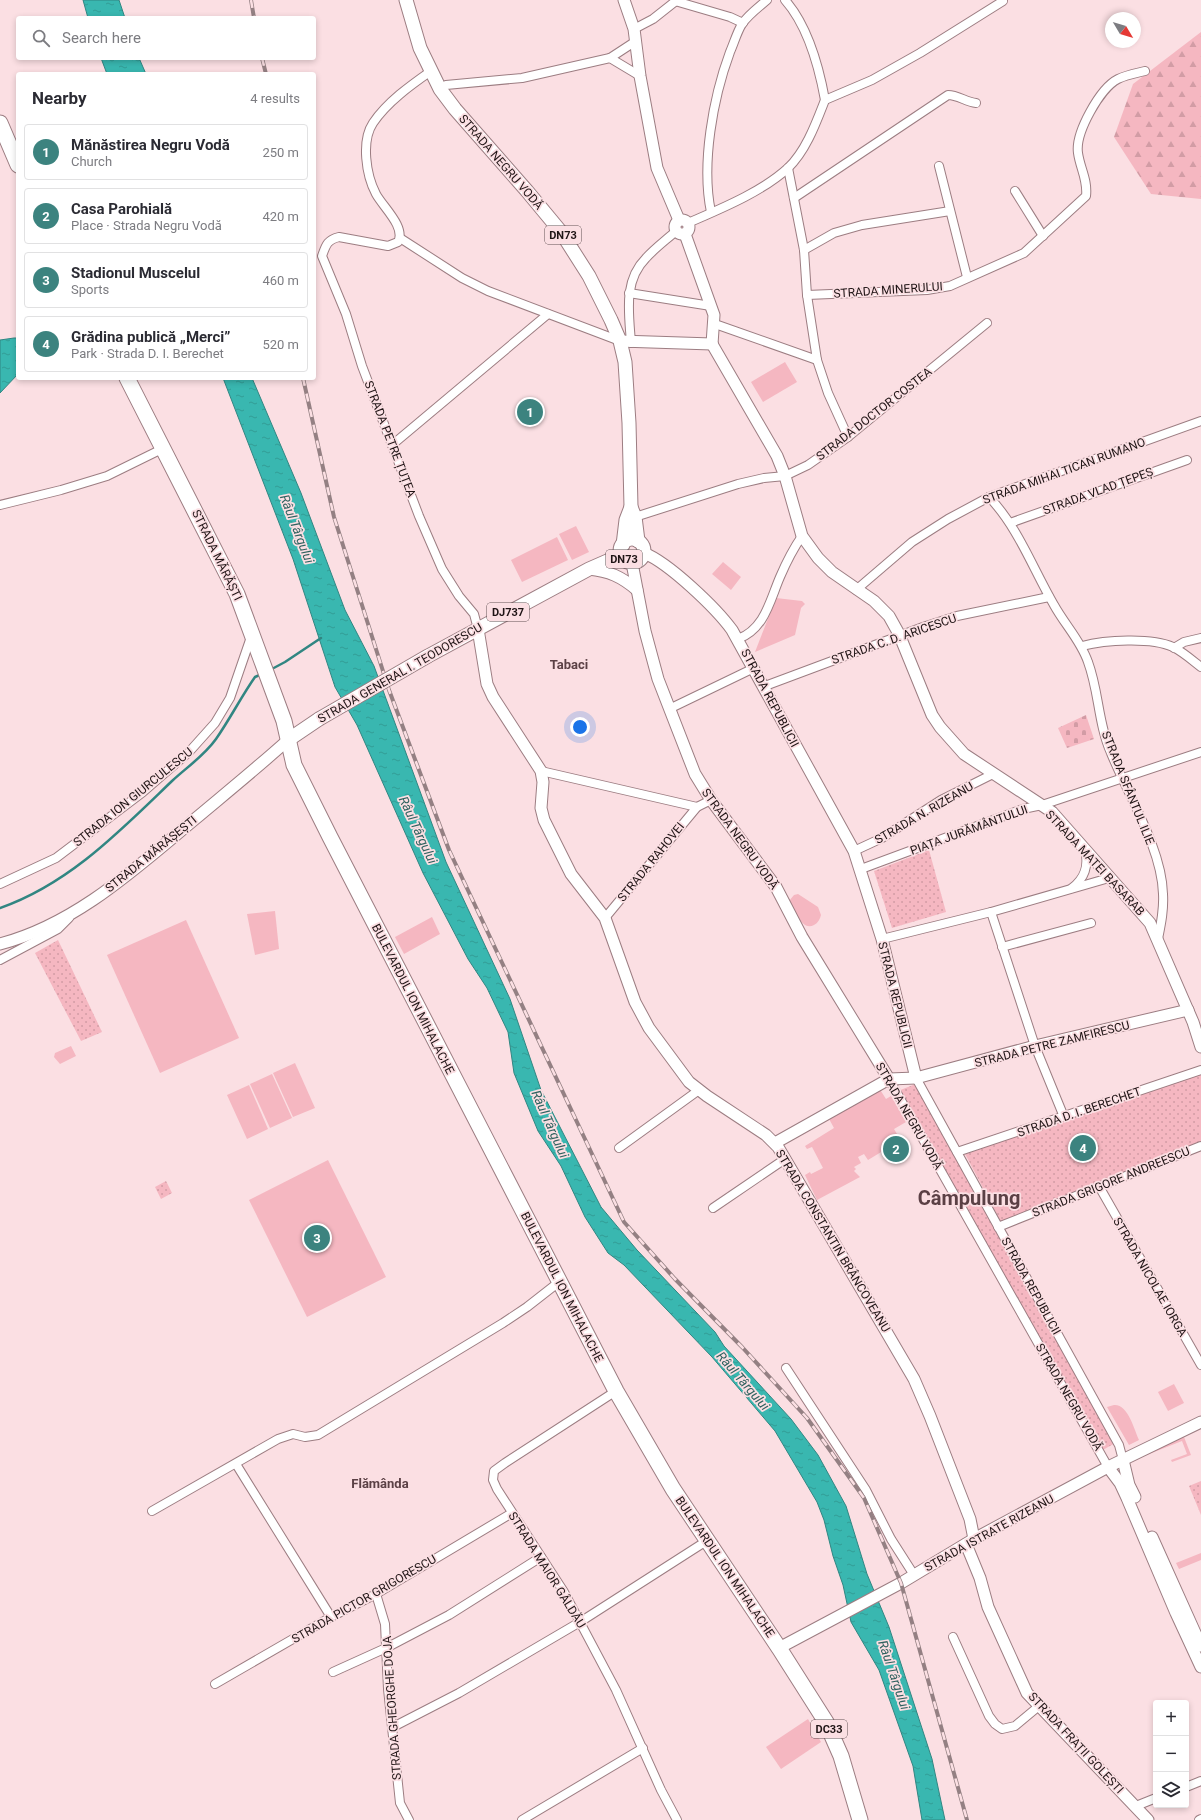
<!DOCTYPE html>
<html lang="en">
<head>
<meta charset="utf-8">
<style>
  :root { --surface:#fff; --page:#f7f7f7; --text:#2b2b33; --muted:#7c7c81; --line:#e1e1e2; --accent:#3c837f }
  body { margin:0; font-family:Roboto,sans-serif; background:var(--page); color:var(--text) }
  .controls { position:absolute; right:12px; bottom:12px; display:grid; overflow:hidden; border-radius:4px; box-shadow:0 2px 6px #0003 }
  .controls button { width:36px; height:36px; display:grid; place-items:center; padding:0; border:0; border-bottom:1px solid var(--line); background:var(--surface); color:var(--text); font:20px sans-serif }
  .compass { position:absolute; left:1105px; top:12px; width:36px; height:36px; border-radius:50%; background:var(--surface); box-shadow:0 2px 6px #0003; rotate:128deg }
  .you { position:absolute; left:580px; top:727px; width:14px; height:14px; margin:-10px; border:3px solid #fff; border-radius:50%; background:#1a73e8; box-shadow:0 0 0 6px #1a73e833 }
  .badge { display:grid; place-items:center; width:26px; height:26px; border-radius:50%; background:var(--accent); color:#fff; font-size:13px; font-weight:700 }
  .pin { position:absolute; translate:-50% -50%; border:2px solid #fff; box-shadow:0 1px 4px #0006 }
  .list { margin:0; padding:0; list-style:none }
  h2 { display:flex; justify-content:space-between; align-items:center; height:52px; margin:0; padding:0 16px; font-size:17px }
  h2 small { font-size:13px; font-weight:400; color:var(--muted) }
  .list li { display:grid; grid-template-columns:26px 1fr auto; gap:12px; align-items:center; box-sizing:border-box; height:56px; margin:0 8px 8px; padding:0 8px; border:1px solid var(--line); border-radius:4px }
  .list b { display:block; font-size:15px; white-space:nowrap }
  .list p { margin:0; font-size:13px; white-space:nowrap; color:var(--muted) }
  .list em { font-size:13px; font-style:normal; color:var(--muted) }
  .icon { flex:none; width:22px; height:22px; fill:none; stroke:currentColor; stroke-width:2; stroke-linecap:round; stroke-linejoin:round }
  .map { position:relative; flex:none; width:1201px; height:1820px; overflow:hidden }
  .search { position:absolute; background:var(--surface); box-shadow:0 2px 6px #0003; left:16px; top:16px; width:300px; height:44px; display:flex; align-items:center; gap:10px; box-sizing:border-box; padding:0 14px; border-radius:4px; color:var(--muted); font-size:15px }
  .panel { position:absolute; background:var(--surface); box-shadow:0 2px 6px #0003; left:16px; top:72px; width:300px; height:308px; border-radius:4px }
  .map>svg:first-child { display:block }
</style>
</head>
<body>
<div class="map">
<svg width="1201" height="1820" viewBox="0 0 1201 1820">
  <defs>
    <pattern id="forest-firs" width="22" height="20" patternUnits="userSpaceOnUse"><rect width="22" height="20" fill="#f5b7c1"/><path d="M5 1l3.5 6h-7zM16 11l3.5 6h-7z" fill="#d29ca5"/></pattern>
    <pattern id="cemetery-stones" width="16" height="16" patternUnits="userSpaceOnUse"><rect width="16" height="16" fill="#f5b7c1"/><path d="M2 7V4a2 2 0 0 1 4 0v3zM10 15v-3a2 2 0 0 1 4 0v3z" fill="#d29ca5"/></pattern>
    <pattern id="park-dots" width="8" height="8" patternUnits="userSpaceOnUse"><rect width="8" height="8" fill="#f5b7c1"/><path d="M2 2h.1M6 6h.1" fill="none" stroke="#d29ca5" stroke-width="1.8" stroke-linecap="round"/></pattern>
    <pattern id="water-ripples" width="26" height="14" patternUnits="userSpaceOnUse"><rect width="26" height="14" fill="#39b7b0"/><path d="M2 4q2-2 4 0t4 0M15 11q2-2 4 0t4 0" fill="none" stroke="#329c96"/></pattern>
  </defs>
  <rect width="100%" height="100%" fill="#fbdfe3"/>
  <!-- green -->
  <g fill="#f5b7c1">
    <path d="M785,362L797,382L763,402L751,382Z"/>
    <path d="M576,526L589,552L572,560L559,534Z"/>
    <path d="M557,537L568,560L522,582L511,560Z"/>
    <path d="M723,562L741,577L731,590L712,574Z"/>
    <path d="M776,598L802,601L805,604L801,608L795,635L755,652Z"/>
    <path d="M798,894L818,907L821,915C820,919 818,923 814,925C802,932 794,909 789,901L794,895Z"/>
    <path d="M275,911L279,949L255,955L247,914Z"/>
    <path d="M432,917L440,934L404,954L395,937Z"/>
    <path d="M186,920L239,1038L160,1073L107,955Z"/>
    <path d="M71,1046L76,1056L60,1064L54,1057L55,1053Z"/>
    <path d="M295,1063L315,1108L293,1117L273,1073Z"/>
    <path d="M272,1074L292,1118L270,1128L250,1084Z"/>
    <path d="M249,1085L268,1129L247,1139L227,1095Z"/>
    <path d="M879,1088L886,1099L891,1096L906,1122L894,1129L897,1134L892,1137L896,1143L868,1160L864,1154L858,1157L861,1163L854,1167L856,1169L854,1171L860,1177L817,1200L805,1175L810,1172L811,1174L823,1168L812,1147L807,1149L805,1146L834,1128L828,1117Z"/>
    <path d="M328,1160L386,1277L307,1317L249,1200Z"/>
    <path d="M1174,1384L1184,1403L1168,1411L1158,1392Z"/>
    <path d="M1114,1405C1128,1404 1134,1429 1139,1440L1129,1445L1107,1407Z"/>
    <path d="M1184,1437L1191,1455L1172,1462L1171,1460L1187,1454L1182,1441L1144,1456L1143,1453Z"/>
    <path d="M1201,1553V1560L1179,1569L1176,1563Z"/>
    <path d="M808,1719L821,1742L781,1769L766,1747Z"/>
  </g>
  <!-- forest -->
  <path fill="url(#forest-firs)" d="M1201,32V199L1151,194L1114,137L1133,84Z"/>
  <!-- cemetery -->
  <path fill="url(#cemetery-stones)" d="M1086,715L1094,739L1067,748L1058,728Z"/>
  <!-- park -->
  <g fill="url(#park-dots)">
    <path d="M929,850L946,912L892,928L874,871Z"/>
    <path d="M58,940L102,1032L81,1041L35,953Z"/>
    <path d="M1201,1073V1143L1001,1222L964,1152Z"/>
    <path d="M918,1083L1117,1442L1101,1451L898,1091Z"/>
    <path d="M166,1181L172,1193L161,1199L155,1187Z"/>
    <path d="M1201,1481V1515L1189,1486Z"/>
  </g>
  <!-- water -->
  <g fill="url(#water-ripples)" stroke="#318682">
    <path d="M83,0H119L125,18H88Z"/>
    <path d="M101,58H139L146,74H107Z"/>
    <path d="M14,338H18V374L0,393V340Z"/>
    <path d="M223,378H252L301,493L345,610L374,666L446,862L510,999L541,1090L601,1207L637,1250L715,1332L724,1346L791,1419L818,1455L846,1506L867,1574L889,1627L932,1759L945,1820H922L913,1766L879,1670L851,1622L843,1585L833,1556L824,1520L817,1502L775,1431L712,1357L624,1265L608,1253L585,1217L561,1166L538,1131L514,1073L508,1032L487,988L468,959L423,873L357,725L335,687L293,559Z"/>
  </g>
  <g fill="none" stroke-linecap="round" stroke-linejoin="round">
    <!-- stream -->
    <g stroke="#318682" stroke-width="2.5">
      <path d="M270,670L285,662L321,638"/>
      <path d="M0,908C69,884 120,831 172,781C187,767 204,756 216,739C230,719 241,697 255,677L262,674"/>
    </g>
    <!-- street casing -->
    <g stroke="#9c7d82" stroke-width="10">
      <g id="street">
        <path d="M785,0C808,26 819,67 825,100"/>
        <path d="M675,1L730,17L743,23"/>
        <path d="M634,29L653,19L677,0"/>
        <path d="M610,58L636,41"/>
        <path d="M431,71C411,85 387,102 373,123C361,141 366,175 376,194C383,207 406,227 398,242L388,246L339,237C327,240 326,245 322,256L346,314L362,366L419,516L442,569L459,596L474,614L478,629"/>
        <path d="M440,89L446,85L522,78L610,58L640,76"/>
        <path d="M939,166L967,277"/>
        <path d="M788,168L804,250L807,295L817,360L828,393L848,437"/>
        <path d="M1015,191L1043,236"/>
        <path d="M794,198L948,95C958,95 966,102 976,103"/>
        <path d="M711,212C701,164 713,98 730,52C734,43 737,32 742,24C748,15 759,7 767,0"/>
        <path d="M688,223C720,209 762,192 788,168C806,151 816,123 825,100L872,80L920,53L1003,1"/>
        <path d="M400,238L462,278L488,291L620,341"/>
        <path d="M804,250L834,233L862,225L950,211"/>
        <path d="M629,293L711,306"/>
        <path d="M807,295L927,290L950,286L1024,253L1086,196C1088,180 1080,168 1078,153C1075,133 1100,88 1118,79C1126,75 1137,73 1145,71"/>
        <path d="M715,324L817,360"/>
        <path d="M631,343C629,313 623,281 646,258C655,248 666,240 676,231"/>
        <path d="M392,445L548,314"/>
        <path d="M989,497C1018,527 1033,569 1054,605C1065,625 1081,641 1088,662C1099,691 1098,724 1111,753C1128,795 1162,849 1163,894C1164,910 1161,924 1158,939"/>
        <path d="M0,505L61,490L107,476L164,448"/>
        <path d="M635,517L738,484L764,478L785,476L808,465L848,437L987,323"/>
        <path d="M1010,523L1187,460"/>
        <path d="M856,590L912,542L948,519L989,497L1201,421"/>
        <path d="M738,639C765,629 770,600 780,577C786,563 793,549 802,536"/>
        <path d="M1082,646C1105,640 1151,637 1173,647C1183,652 1192,660 1201,667"/>
        <path d="M1174,648L1184,642L1201,638"/>
        <path d="M765,686L923,627L957,616L1049,597"/>
        <path d="M669,709L754,668"/>
        <path d="M541,771L697,807L711,800"/>
        <path d="M854,851L882,838L941,800L993,774"/>
        <path d="M861,869L1023,809L1042,805L1201,752"/>
        <path d="M0,884L56,858L143,792L189,752L215,723L230,698L251,637"/>
        <path d="M1072,888C1085,878 1089,866 1085,850"/>
        <path d="M991,912L1035,1046L1064,1117"/>
        <path d="M605,918L697,807"/>
        <path d="M882,939L991,912L1109,878"/>
        <path d="M1002,947L1091,923"/>
        <path d="M0,960L58,929L69,918"/>
        <path d="M916,1078L1119,1445L1123,1460"/>
        <path d="M889,1079L1108,1467"/>
        <path d="M619,1148L699,1090"/>
        <path d="M957,1152L1201,1070"/>
        <path d="M1100,1188L1201,1365"/>
        <path d="M713,1208L785,1159"/>
        <path d="M998,1227L1201,1146"/>
        <path d="M786,1368L866,1490L891,1539L914,1575"/>
        <path d="M616,1391L505,1463L494,1471L493,1480L497,1489L564,1592L616,1690L661,1790L677,1820"/>
        <path d="M236,1464L331,1617"/>
        <path d="M152,1511L278,1439L293,1434L305,1437L318,1435L503,1323L527,1307L559,1282"/>
        <path d="M376,1594L385,1624L388,1689L400,1803L409,1820"/>
        <path d="M953,1637L989,1716L995,1724L1002,1729L1015,1726L1039,1706"/>
        <path d="M333,1672L386,1648L449,1615L541,1557"/>
        <path d="M215,1684L331,1617L376,1594L512,1513"/>
        <path d="M393,1727L459,1693L580,1622L708,1540"/>
        <path d="M1186,1787L1201,1781"/>
        <path d="M1136,1806L1156,1798"/>
        <path d="M522,1820L643,1748"/>
        <path d="M1199,1820L1201,1819"/>
      </g>
    </g>
    <!-- secondary casing -->
    <g stroke="#9c7d82" stroke-width="13">
      <g id="secondary">
        <path d="M624,0L634,29L640,76L657,168L679,220"/>
        <circle cx="682" cy="227" r="7"/>
        <path d="M685,234L714,315L712,344"/>
        <path d="M620,341L712,344"/>
        <path d="M712,344L777,456L785,476L802,536L818,558L832,572L874,601L889,616L899,634L932,715L940,727L964,754L1052,812L1150,923L1193,1022L1201,1047"/>
        <path d="M644,553C669,563 716,608 732,630L854,851L882,939L916,1078"/>
        <path d="M632,563L645,631L658,679L695,774L711,800L776,887L802,937L889,1079"/>
        <path d="M589,569C609,571 622,577 637,590"/>
        <path d="M478,629L487,684L493,697L541,771L543,782L541,808L544,820L571,874L605,918L635,1002L649,1028L689,1082L707,1096L766,1135L778,1147L914,1379L930,1416L970,1519L974,1539"/>
        <path d="M0,944C76,924 136,868 195,819C226,793 258,767 288,740"/>
        <path d="M775,1143L889,1079L916,1078L1035,1046L1188,1010"/>
        <path d="M1123,1460L1129,1485L1135,1497"/>
        <path d="M1108,1467L1120,1483L1127,1498L1176,1613L1201,1667"/>
        <path d="M1152,1537L1201,1646"/>
        <path d="M966,1544L980,1578L988,1607L1027,1693L1148,1820"/>
        <path d="M779,1648L901,1583L974,1539L1108,1467L1201,1422"/>
      </g>
    </g>
    <!-- primary casing -->
    <g stroke="#9c7d82" stroke-width="15">
      <g id="primary">
        <path d="M406,0L420,48L440,89L455,109L527,191L561,232L589,276L611,320L620,341L625,362L629,423L631,507L635,517L638,541"/>
        <circle cx="632" cy="551" r="12"/>
        <path d="M623,545L626,520L631,507"/>
        <path d="M428,656L589,569L621,555"/>
        <path d="M288,740L319,719"/>
      </g>
    </g>
    <!-- highway casing -->
    <g stroke="#9c7d82" stroke-width="17">
      <g id="highway">
        <path d="M0,123L18,165"/>
        <path d="M127,378L237,594L284,721L294,765L330,837L616,1391L673,1489L779,1648L826,1722L841,1756L860,1820"/>
      </g>
    </g>
    <!-- street -->
    <use href="#street" stroke="#fff" stroke-width="8"/>
    <!-- secondary -->
    <use href="#secondary" stroke="#fff" stroke-width="11"/>
    <!-- primary -->
    <use href="#primary" stroke="#fff" stroke-width="13"/>
    <!-- highway -->
    <use href="#highway" stroke="#fff" stroke-width="15"/>
    <!-- rail casing -->
    <g stroke="#948083" stroke-width="4">
      <g id="rail">
        <path d="M251,0L254,18"/>
        <path d="M262,58L266,74"/>
        <path d="M303,378L334,517L389,690L449,850L624,1222L675,1279L742,1347L807,1418L864,1498L901,1583L967,1820"/>
      </g>
    </g>
    <!-- rail -->
    <use href="#rail" stroke="#fbdfe3" stroke-width="2.5" stroke-dasharray="8" stroke-linecap="butt"/>
    <!-- primary-bridge casing -->
    <g stroke="#9c7d82" stroke-width="15" stroke-linecap="butt">
      <path id="primary-bridge" d="M319,719L428,656"/>
    </g>
    <!-- primary-bridge -->
    <use href="#primary-bridge" stroke="#fff" stroke-width="13"/>
  </g>
  <g text-anchor="middle" dominant-baseline="central" stroke-width="3.5" stroke-linejoin="round" paint-order="stroke">
    <!-- shield labels -->
    <g fill="#fbdfe3" stroke="#615153" stroke-width="1">
      <rect x="545" y="226" width="36" height="18" rx="3"/>
      <rect x="606" y="550" width="36" height="18" rx="3"/>
      <rect x="487" y="603" width="42" height="18" rx="3"/>
      <rect x="811" y="1720" width="36" height="18" rx="3"/>
    </g>
    <g font-size="11" font-weight="bold" fill="#1f1415">
      <text x="563" y="235">DN73</text>
      <text x="624" y="559">DN73</text>
      <text x="508" y="612">DJ737</text>
      <text x="829" y="1729">DC33</text>
    </g>
    <!-- street labels -->
    <g font-size="12" fill="#1f1415" stroke="#fbdfe3">
      <text transform="translate(501 162) rotate(49)">STRADA NEGRU VODĂ</text>
      <text transform="translate(888 290) rotate(-4)">STRADA MINERULUI</text>
      <text transform="translate(874 414) rotate(-38)">STRADA DOCTOR COSTEA</text>
      <text transform="translate(390 439) rotate(69)">STRADA PETRE ȚUȚEA</text>
      <text transform="translate(1064 471) rotate(-20)">STRADA MIHAI TICAN RUMANO</text>
      <text transform="translate(1098 491) rotate(-20)">STRADA VLAD ȚEPEȘ</text>
      <text transform="translate(217 555) rotate(64)">STRADA MĂRĂȘTI</text>
      <text transform="translate(894 639) rotate(-19)">STRADA C. D. ARICESCU</text>
      <text transform="translate(400 673) rotate(-30)">STRADA GENERAL I. TEODORESCU</text>
      <text transform="translate(770 698) rotate(62)">STRADA REPUBLICII</text>
      <text transform="translate(1128 788) rotate(68)">STRADA SFÂNTUL ILIE</text>
      <text transform="translate(133 797) rotate(-39)">STRADA ION GIURCULESCU</text>
      <text transform="translate(924 813) rotate(-30)">STRADA N. RIZEANU</text>
      <text transform="translate(969 830) rotate(-20)">PIAȚA JURĂMÂNTULUI</text>
      <text transform="translate(740 839) rotate(54)">STRADA NEGRU VODĂ</text>
      <text transform="translate(151 854) rotate(-39)">STRADA MĂRĂȘEȘTI</text>
      <text transform="translate(651 862) rotate(-51)">STRADA RAHOVEI</text>
      <text transform="translate(1095 863) rotate(47)">STRADA MATEI BASARAB</text>
      <text transform="translate(895 995) rotate(76)">STRADA REPUBLICII</text>
      <text transform="translate(413 999) rotate(63)">BULEVARDUL ION MIHALACHE</text>
      <text transform="translate(1052 1044) rotate(-14)">STRADA PETRE ZAMFIRESCU</text>
      <text transform="translate(1079 1112) rotate(-19)">STRADA D. I. BERECHET</text>
      <text transform="translate(909 1116) rotate(60)">STRADA NEGRU VODĂ</text>
      <text transform="translate(1111 1182) rotate(-22)">STRADA GRIGORE ANDREESCU</text>
      <text transform="translate(833 1241) rotate(59)">STRADA CONSTANTIN BRÂNCOVEANU</text>
      <text transform="translate(1150 1277) rotate(60)">STRADA NICOLAE IORGA</text>
      <text transform="translate(1031 1286) rotate(61)">STRADA REPUBLICII</text>
      <text transform="translate(562 1287) rotate(63)">BULEVARDUL ION MIHALACHE</text>
      <text transform="translate(1069 1397) rotate(60)">STRADA NEGRU VODĂ</text>
      <text transform="translate(989 1533) rotate(-29)">STRADA ISTRATE RIZEANU</text>
      <text transform="translate(725 1567) rotate(56)">BULEVARDUL ION MIHALACHE</text>
      <text transform="translate(547 1570) rotate(58)">STRADA MAIOR GÂLDĂU</text>
      <text transform="translate(364 1599) rotate(-30)">STRADA PICTOR GRIGORESCU</text>
      <text transform="translate(392 1708) rotate(-94)">STRADA GHEORGHE DOJA</text>
      <text transform="translate(1076 1743) rotate(47)">STRADA FRAȚII GOLEȘTI</text>
    </g>
    <!-- water labels -->
    <g font-size="13" font-style="italic" fill="#2f625f" stroke="#fbdfe3">
      <text transform="translate(297 529) rotate(69)">Râul Târgului</text>
      <text transform="translate(418 830) rotate(65)">Râul Târgului</text>
      <text transform="translate(550 1124) rotate(66)">Râul Târgului</text>
      <text transform="translate(743 1381) rotate(49)">Râul Târgului</text>
      <text transform="translate(894 1675) rotate(71)">Râul Târgului</text>
    </g>
    <!-- neighbourhood labels -->
    <g font-size="13" font-weight="bold" fill="#5b4045" stroke="#fbdfe3">
      <text x="569" y="664">Tabaci</text>
      <text x="380" y="1483">Flămânda</text>
    </g>
    <!-- town labels -->
    <g font-size="20" font-weight="bold" fill="#5b4045" stroke="#fbdfe3">
      <text x="969" y="1198">Câmpulung</text>
    </g>
  </g>
</svg>
<div class="controls">
<button>+</button>
<button>−</button>
<button><svg class="icon" aria-label="layers" viewBox="0 0 24 24"><path d="M12 4l9 5-9 5-9-5zM3 14l9 5 9-5"/></svg></button>
</div>
<svg class="compass" viewBox="-18 -18 36 36"><path d="M0-13l5 13h-10z" fill="#e53935"/><path d="M0 13l5-13h-10z" fill="#7c7c81"/></svg>
<div class="you"></div>
<div class="pin badge" style="left:530px;top:412px">1</div>
<div class="pin badge" style="left:896px;top:1149px">2</div>
<div class="pin badge" style="left:317px;top:1238px">3</div>
<div class="pin badge" style="left:1083px;top:1148px">4</div>
<div class="search"><svg class="icon" aria-label="search" viewBox="0 0 24 24"><circle cx="10" cy="10" r="6"/><path d="M15 15l6 6"/></svg>Search here</div>
<section class="panel">
<h2>Nearby<small>4 results</small></h2>
<ul class="list">
<li><span class="badge">1</span><div><b>Mănăstirea Negru Vodă</b><p>Church</p></div><em>250 m</em></li>
<li><span class="badge">2</span><div><b>Casa Parohială</b><p>Place · Strada Negru Vodă</p></div><em>420 m</em></li>
<li><span class="badge">3</span><div><b>Stadionul Muscelul</b><p>Sports</p></div><em>460 m</em></li>
<li><span class="badge">4</span><div><b>Grădina publică „Merci”</b><p>Park · Strada D. I. Berechet</p></div><em>520 m</em></li>
</ul>
</section>
</div>
</body>
</html>
